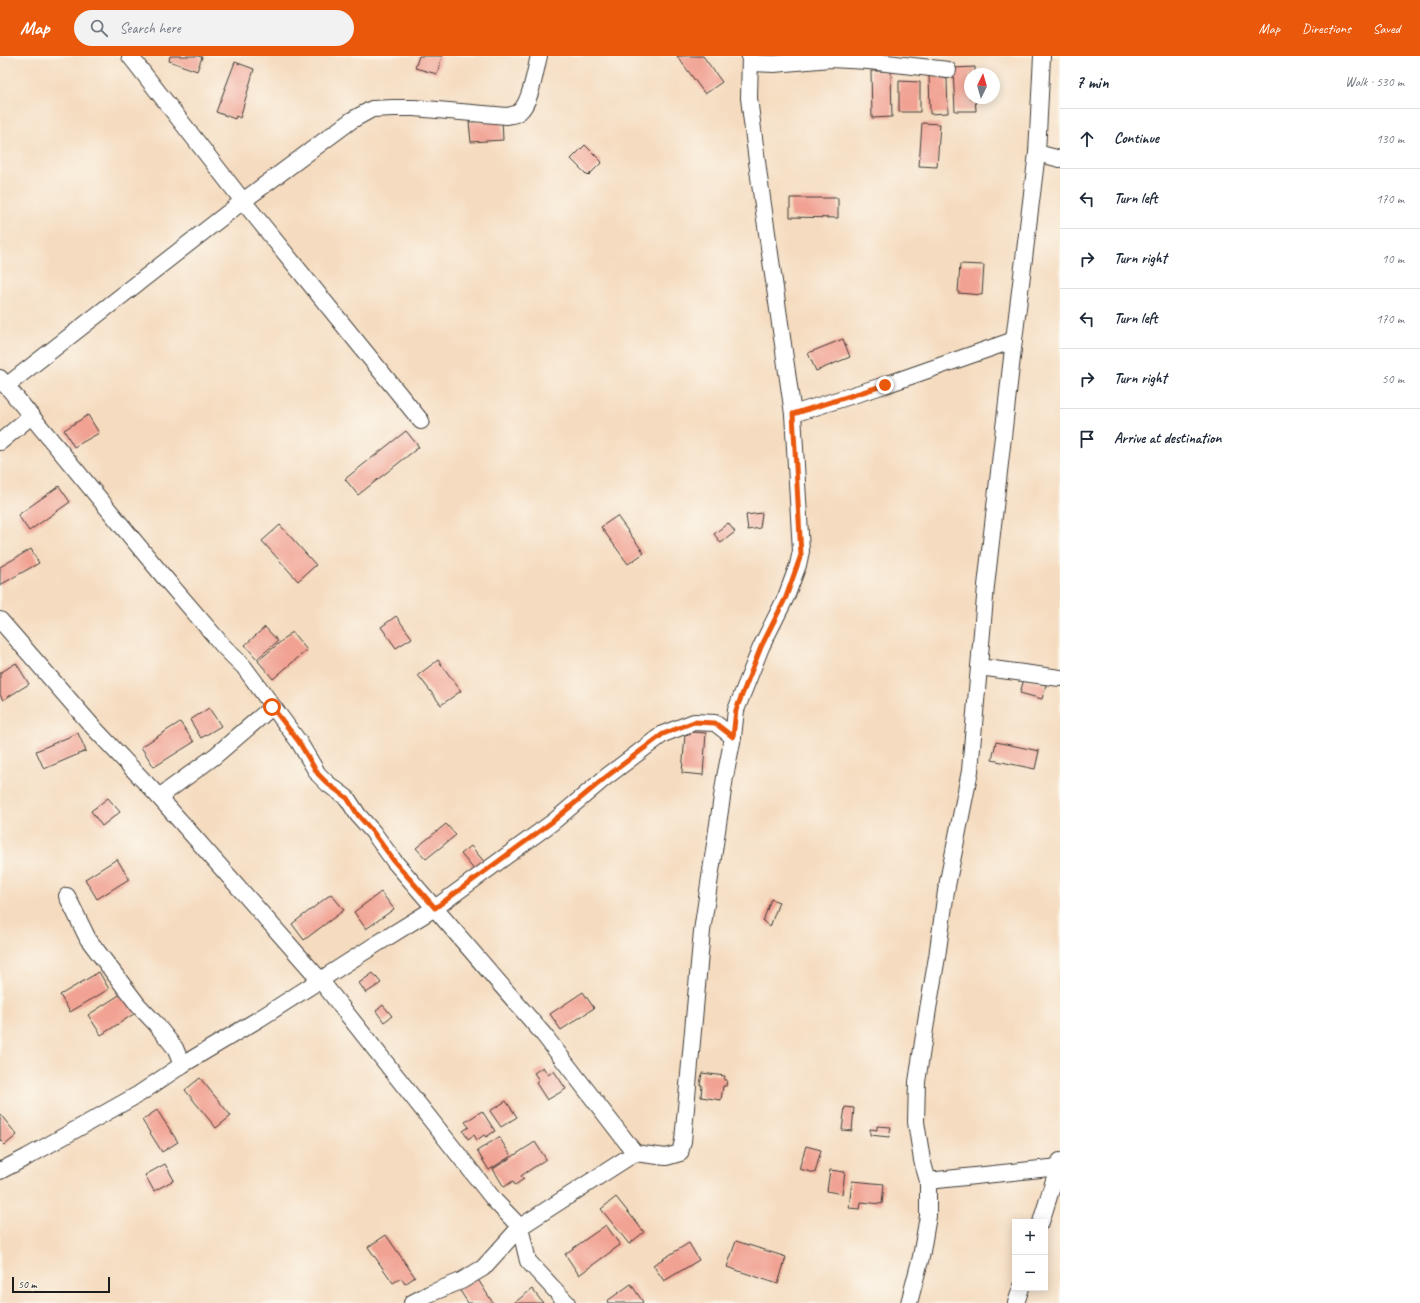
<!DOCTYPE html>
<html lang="en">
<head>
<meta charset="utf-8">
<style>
  :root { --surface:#fff; --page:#f2f2f3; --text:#1f2937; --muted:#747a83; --line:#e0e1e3; --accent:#ea580c }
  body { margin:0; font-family:Caveat,sans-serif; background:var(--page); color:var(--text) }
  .controls { position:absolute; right:12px; bottom:12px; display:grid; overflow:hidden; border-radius:0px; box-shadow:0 2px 10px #0003 }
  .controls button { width:36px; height:36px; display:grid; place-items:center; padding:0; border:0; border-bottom:1px solid var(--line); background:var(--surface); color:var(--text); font:20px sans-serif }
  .compass { position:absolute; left:964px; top:12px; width:36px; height:36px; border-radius:50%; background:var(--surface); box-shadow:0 2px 10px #0003; rotate:5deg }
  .scale { position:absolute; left:12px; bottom:10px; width:98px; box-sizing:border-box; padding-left:4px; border:2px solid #1c1c1c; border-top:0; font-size:11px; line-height:14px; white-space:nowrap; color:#1c1c1c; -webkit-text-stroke:3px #fbf7ec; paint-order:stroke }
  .stop { position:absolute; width:12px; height:12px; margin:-9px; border:3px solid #ea580c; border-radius:50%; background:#fff }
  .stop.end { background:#ea580c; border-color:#fff; box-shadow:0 1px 4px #0008 }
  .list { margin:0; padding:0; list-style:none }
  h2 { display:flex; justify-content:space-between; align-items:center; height:52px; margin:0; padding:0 16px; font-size:17px }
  h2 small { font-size:13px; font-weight:400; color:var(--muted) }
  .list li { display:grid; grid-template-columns:26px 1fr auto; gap:12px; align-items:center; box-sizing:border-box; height:60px; padding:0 16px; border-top:1px solid var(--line) }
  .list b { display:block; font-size:15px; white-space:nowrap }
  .list em { font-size:13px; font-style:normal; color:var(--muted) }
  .icon { flex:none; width:22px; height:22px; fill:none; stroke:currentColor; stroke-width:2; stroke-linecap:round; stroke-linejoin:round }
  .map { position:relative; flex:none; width:1060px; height:1247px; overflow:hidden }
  header { display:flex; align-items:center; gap:24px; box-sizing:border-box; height:56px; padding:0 20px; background:var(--accent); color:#fff }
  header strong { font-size:19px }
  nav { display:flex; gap:22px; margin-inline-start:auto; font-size:14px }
  .search { width:280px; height:36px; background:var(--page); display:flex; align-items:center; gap:10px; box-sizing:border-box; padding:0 14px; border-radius:22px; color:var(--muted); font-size:15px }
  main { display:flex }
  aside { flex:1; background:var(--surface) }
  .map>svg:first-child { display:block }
</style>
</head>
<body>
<header>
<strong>Map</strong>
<div class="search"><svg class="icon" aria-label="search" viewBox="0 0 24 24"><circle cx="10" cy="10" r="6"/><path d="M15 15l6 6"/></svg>Search here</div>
<nav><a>Map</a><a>Directions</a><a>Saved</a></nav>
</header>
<main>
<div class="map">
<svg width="1060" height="1247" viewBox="0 0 1060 1247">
  <rect width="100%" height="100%" fill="#fbf7ec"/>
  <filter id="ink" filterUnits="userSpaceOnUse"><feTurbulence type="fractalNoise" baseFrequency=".025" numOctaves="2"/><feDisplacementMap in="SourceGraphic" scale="8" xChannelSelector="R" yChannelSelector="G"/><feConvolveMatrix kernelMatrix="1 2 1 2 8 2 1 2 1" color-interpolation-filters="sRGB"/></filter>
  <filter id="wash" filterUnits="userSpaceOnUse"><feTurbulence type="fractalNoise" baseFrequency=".012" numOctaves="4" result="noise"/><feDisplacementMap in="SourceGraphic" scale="16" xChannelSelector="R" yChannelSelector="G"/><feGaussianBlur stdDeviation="0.9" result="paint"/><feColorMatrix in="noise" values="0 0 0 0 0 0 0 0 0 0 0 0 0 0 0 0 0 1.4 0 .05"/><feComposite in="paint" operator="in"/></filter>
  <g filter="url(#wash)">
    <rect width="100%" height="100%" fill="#f5dcc0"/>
    <g id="blocks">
      <!-- building -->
      <g fill="#f1a293">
        <path d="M170,0H198L202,1L197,15L169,5Z"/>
        <path d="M419,0H442L437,18L415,12Z"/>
        <path d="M677,0H703L722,26L705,38Z"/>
        <path d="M235,6L254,13L240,62L236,60L235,63L216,56Z"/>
        <path d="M975,11V18H970V42H975L976,55H955L953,12Z"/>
        <path d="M871,15H891L892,61L872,62Z"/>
        <path d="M929,18L947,23L948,57L930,58Z"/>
        <path d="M899,25L920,26V56H899Z"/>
        <path d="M502,64L503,84L471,86L469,66Z"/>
        <path d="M922,67L940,68L937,111L919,110Z"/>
        <path d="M585,89L602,106L588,120L571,103Z"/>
        <path d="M790,142H838V162L790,161Z"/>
        <path d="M960,208L984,209L982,239L958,237Z"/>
        <path d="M843,283L850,301L816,315L808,297Z"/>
        <path d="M88,359L99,377L74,391L64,374Z"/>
        <path d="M406,375L419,391L358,439L345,423Z"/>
        <path d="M59,430L70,446L29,475L18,459Z"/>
        <path d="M762,457L760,472L748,474L746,459Z"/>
        <path d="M617,460L644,497L628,508L601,471Z"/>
        <path d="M728,467L735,476L721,487L714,478Z"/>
        <path d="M280,469L316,509L298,525L262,485Z"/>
        <path d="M31,493L39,507L0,529V511Z"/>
        <path d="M396,560L412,582L396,592L381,571Z"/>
        <path d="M265,571L278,585L257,603L245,589Z"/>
        <path d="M292,576L307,594L273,623L258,605Z"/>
        <path d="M438,604L461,635L441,649L418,619Z"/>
        <path d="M16,607L29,628L3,644L0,639V617Z"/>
        <path d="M1024,623L1046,629L1042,643L1020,637Z"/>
        <path d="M209,652L221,670L201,682L190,664Z"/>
        <path d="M180,666L194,686L154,711L141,691Z"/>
        <path d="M691,676L706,677L703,719L682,717L685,678L690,679Z"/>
        <path d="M78,677L86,695L44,713L36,695Z"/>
        <path d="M996,686L1039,695L1035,713L992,704Z"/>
        <path d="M108,742L120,756L102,770L91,755Z"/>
        <path d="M446,768L456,779L426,803L416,792Z"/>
        <path d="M471,790L486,808L476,816L461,798Z"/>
        <path d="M117,803L129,823L97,843L85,823Z"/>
        <path d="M381,836L394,853L366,873L354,856Z"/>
        <path d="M331,838L344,854L304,884L292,868Z"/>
        <path d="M771,843L779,846L770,871L763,865Z"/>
        <path d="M99,916L109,933L70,956L60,939Z"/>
        <path d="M373,917L381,927L366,937L359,927Z"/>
        <path d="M124,936L137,956L101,979L88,959Z"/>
        <path d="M583,936L594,952L561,974L550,958Z"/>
        <path d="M383,949L392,960L384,966L376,955Z"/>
        <path d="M543,1011L548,1019L554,1015L566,1033L547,1044L536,1027L539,1024L534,1017Z"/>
        <path d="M702,1017L725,1020L724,1024H727L726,1030H723L721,1044L701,1041L702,1029H700Z"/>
        <path d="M200,1022L231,1060L216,1072L185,1034Z"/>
        <path d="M506,1045L517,1061L501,1071L490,1055Z"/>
        <path d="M845,1051L854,1052L852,1075L842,1074Z"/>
        <path d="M157,1054L178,1086L162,1096L142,1064Z"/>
        <path d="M482,1055L495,1075L486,1081L484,1079L477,1084L474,1079L468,1083L463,1075L469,1071L465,1066Z"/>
        <path d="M0,1058L17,1079L5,1089L0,1084Z"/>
        <path d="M877,1070L891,1071L889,1081L870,1079V1073L877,1074Z"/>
        <path d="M499,1081L511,1100L489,1114L477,1095Z"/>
        <path d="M535,1086L546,1103L521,1120L524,1123L515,1129L513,1125L504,1131L493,1113Z"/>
        <path d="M806,1090L821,1094L815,1117L799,1113Z"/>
        <path d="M165,1108L174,1124L154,1135L145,1119Z"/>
        <path d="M830,1114L845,1116L842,1138L827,1135Z"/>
        <path d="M852,1125L884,1128L882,1148L861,1146L860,1153L849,1152Z"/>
        <path d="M616,1141L644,1176L629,1188L601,1153Z"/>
        <path d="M606,1169L620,1189L579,1219L565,1198Z"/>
        <path d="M386,1179L415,1221L405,1228L401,1222L393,1227L368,1191Z"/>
        <path d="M736,1185L786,1201L778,1228L727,1211Z"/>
        <path d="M689,1187L699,1204L664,1225L653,1209Z"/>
        <path d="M477,1222L493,1247H468L459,1233Z"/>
        <path d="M631,1228L643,1246L642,1247H608L607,1245Z"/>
        <path d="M532,1233L543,1247H514Z"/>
      </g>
    </g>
  </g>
  <g filter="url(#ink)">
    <use href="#blocks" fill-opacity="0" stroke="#3d3935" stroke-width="1"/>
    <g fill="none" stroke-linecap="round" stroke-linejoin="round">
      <!-- minor casing -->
      <g stroke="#3d3935" stroke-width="18">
        <g id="minor">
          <path d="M130,0L243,145L421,365"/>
          <path d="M750,7L774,8L830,3L869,5L948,14"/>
          <path d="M1037,97L1060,103"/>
          <path d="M1014,284L1037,97L1042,0"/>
          <path d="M0,322L164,521L224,591L244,611L299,686L318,718L328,728L347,742L358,759L373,776L394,805L544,979L635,1097"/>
          <path d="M6,330L243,145L352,64L372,53L393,52H414L507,60C511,59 515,59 519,56C531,47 535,15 539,0"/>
          <path d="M793,358L885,329L1014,284L986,530L970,715L946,835L937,901L928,953L917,1026L916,1066L922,1104L928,1125V1160L921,1201L909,1247"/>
          <path d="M0,386L31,360"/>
          <path d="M0,564L93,671L159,741L321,925L495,1145L520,1171L528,1205L567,1247"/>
          <path d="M979,611L1060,622"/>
          <path d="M159,741L215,700L272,651"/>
          <path d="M67,840L88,883L138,949L155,967L175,992L182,1009"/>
          <path d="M0,1115L27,1101L139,1038L182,1009L259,963L375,889L435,852L553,766L606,721L663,678L694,666L715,667L733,681L736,654L761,591L786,541L798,509L801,495L793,358L759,121L749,42L750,0"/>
          <path d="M928,1125L1059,1111"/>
          <path d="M1041,1166L1060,1105"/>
          <path d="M412,1247L429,1238L461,1225L483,1212L520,1171L635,1097L666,1101L680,1097L683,1085L702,875L725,721L733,681"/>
          <path d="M1016,1247L1021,1232"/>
        </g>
      </g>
      <!-- minor -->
      <use href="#minor" stroke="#fff" stroke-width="16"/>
    </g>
  </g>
  <g fill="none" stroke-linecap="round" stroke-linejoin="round" filter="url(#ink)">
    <!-- route -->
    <path stroke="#ea580c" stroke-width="5" d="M272,651L299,686L318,718L328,728L347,742L358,759L373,776L394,805L435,852L552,766L606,721L663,678L694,666L715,667L733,681L736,654L761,591L786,541L801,499L793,358L885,329"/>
  </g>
</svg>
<div class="controls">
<button>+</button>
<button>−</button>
</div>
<svg class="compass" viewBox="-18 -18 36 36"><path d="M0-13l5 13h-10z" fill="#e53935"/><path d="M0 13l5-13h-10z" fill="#747a83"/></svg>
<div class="scale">50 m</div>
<div class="stop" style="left:272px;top:651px"></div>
<div class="stop end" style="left:885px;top:329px"></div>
</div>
<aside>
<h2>7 min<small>Walk · 530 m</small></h2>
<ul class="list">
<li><svg class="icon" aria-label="ahead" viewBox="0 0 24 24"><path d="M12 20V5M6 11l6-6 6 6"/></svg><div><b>Continue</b></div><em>130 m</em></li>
<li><svg class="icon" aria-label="left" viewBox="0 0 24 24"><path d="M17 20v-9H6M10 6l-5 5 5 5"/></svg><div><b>Turn left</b></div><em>170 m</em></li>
<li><svg class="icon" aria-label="right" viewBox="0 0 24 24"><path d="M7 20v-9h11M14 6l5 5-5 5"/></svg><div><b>Turn right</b></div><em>10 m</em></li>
<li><svg class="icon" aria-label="left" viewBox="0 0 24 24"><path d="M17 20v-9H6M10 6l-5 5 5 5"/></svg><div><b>Turn left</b></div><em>170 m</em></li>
<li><svg class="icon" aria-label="right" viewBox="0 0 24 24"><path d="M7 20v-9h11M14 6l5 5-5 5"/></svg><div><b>Turn right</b></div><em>50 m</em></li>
<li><svg class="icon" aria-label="arrive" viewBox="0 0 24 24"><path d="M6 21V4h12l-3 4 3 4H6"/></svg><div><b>Arrive at destination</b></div></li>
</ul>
</aside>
</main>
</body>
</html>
